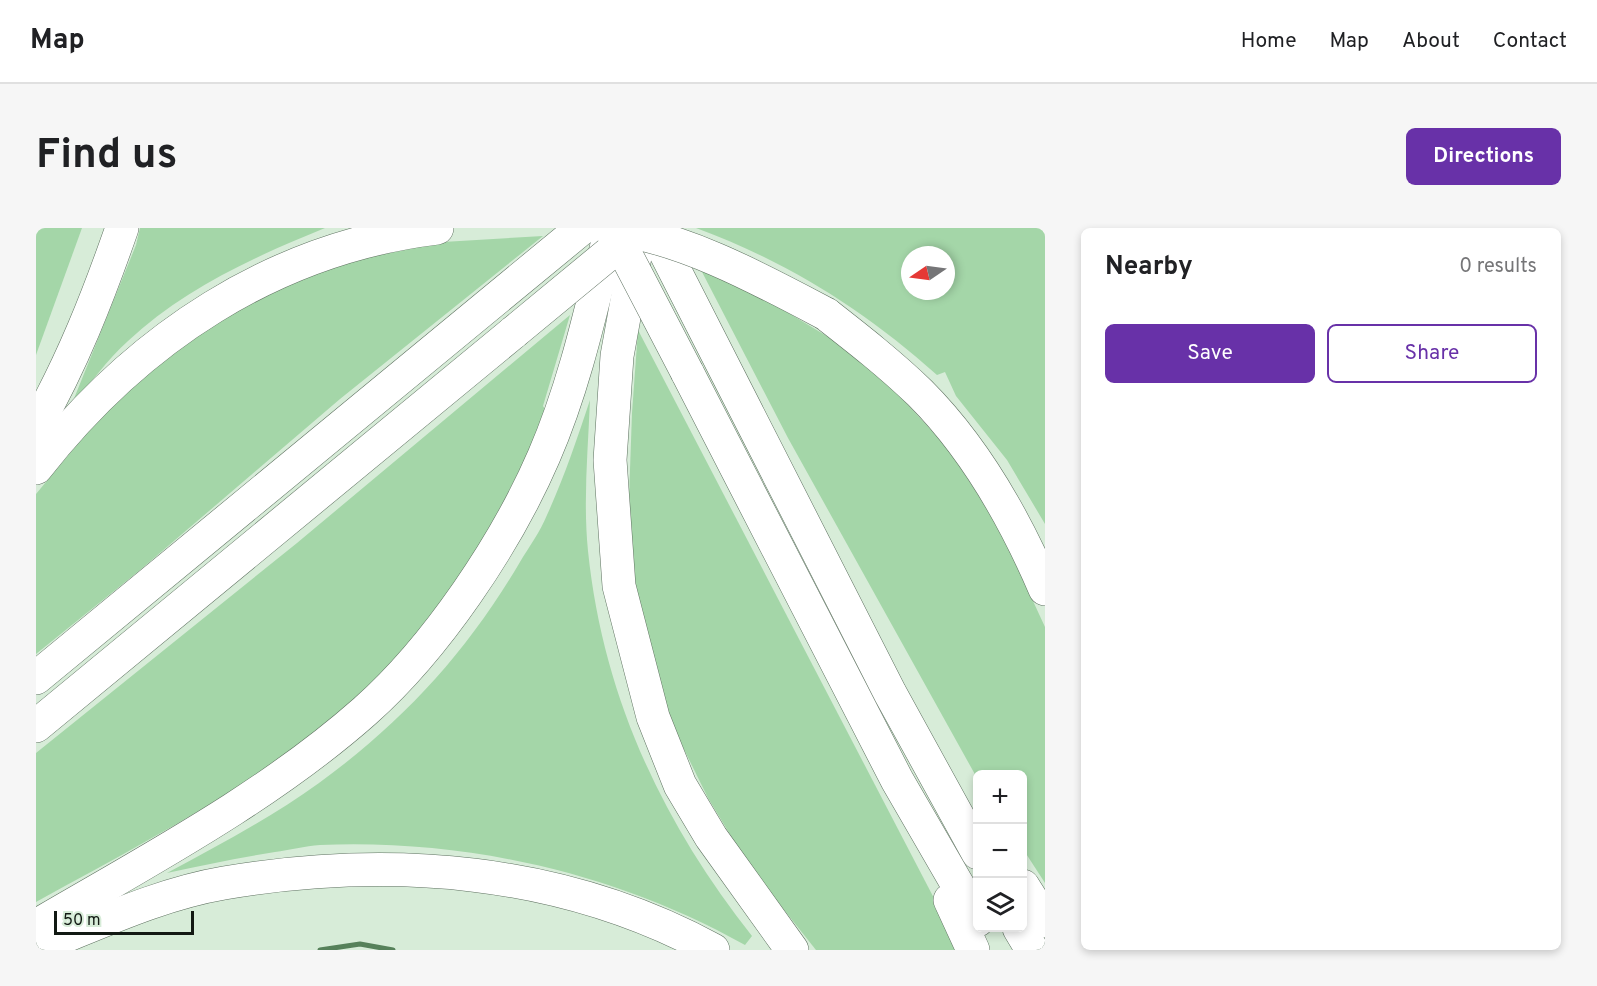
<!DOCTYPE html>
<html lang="en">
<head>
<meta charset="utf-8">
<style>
  :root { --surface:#fff; --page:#f6f6f6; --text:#202124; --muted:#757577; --line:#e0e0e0; --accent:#6831a8 }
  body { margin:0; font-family:Overpass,sans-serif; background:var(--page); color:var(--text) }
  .controls { position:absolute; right:18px; bottom:18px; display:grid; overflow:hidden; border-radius:9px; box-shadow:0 3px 9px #0003 }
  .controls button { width:54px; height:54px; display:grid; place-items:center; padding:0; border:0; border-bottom:2px solid var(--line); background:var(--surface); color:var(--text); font:30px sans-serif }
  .compass { position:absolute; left:865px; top:18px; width:54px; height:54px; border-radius:50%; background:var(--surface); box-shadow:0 3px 9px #0003; rotate:257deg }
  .scale { position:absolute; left:18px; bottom:15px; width:140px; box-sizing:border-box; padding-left:6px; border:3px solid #121913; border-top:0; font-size:16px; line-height:21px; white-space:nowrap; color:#121913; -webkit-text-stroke:4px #d7ecd8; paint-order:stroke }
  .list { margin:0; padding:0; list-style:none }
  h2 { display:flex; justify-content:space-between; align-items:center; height:78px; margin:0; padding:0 24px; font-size:26px }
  h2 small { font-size:20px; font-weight:400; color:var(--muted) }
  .actions { display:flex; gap:12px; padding:18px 24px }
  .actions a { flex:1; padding:14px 0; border:2px solid var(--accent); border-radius:9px; text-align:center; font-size:21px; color:var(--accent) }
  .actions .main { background:var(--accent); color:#fff }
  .icon { flex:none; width:33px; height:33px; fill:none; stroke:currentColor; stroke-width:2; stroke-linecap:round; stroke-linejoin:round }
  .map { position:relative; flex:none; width:1009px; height:722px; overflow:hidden; border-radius:9px }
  header { display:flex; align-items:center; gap:36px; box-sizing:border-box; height:84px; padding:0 30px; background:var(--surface); border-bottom:2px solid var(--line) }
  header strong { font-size:28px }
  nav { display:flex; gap:33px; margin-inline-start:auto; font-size:21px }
  .intro { display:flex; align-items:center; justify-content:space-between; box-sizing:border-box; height:144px; padding:0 36px }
  h1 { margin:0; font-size:42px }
  .button { padding:15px 27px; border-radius:9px; background:var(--accent); color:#fff; font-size:21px; font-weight:700 }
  main { display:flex; gap:36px; padding:0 36px }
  aside { flex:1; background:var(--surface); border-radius:9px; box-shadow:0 3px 9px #0003 }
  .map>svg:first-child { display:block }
</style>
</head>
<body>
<header>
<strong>Map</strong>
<nav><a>Home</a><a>Map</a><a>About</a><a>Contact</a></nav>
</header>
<div class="intro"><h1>Find us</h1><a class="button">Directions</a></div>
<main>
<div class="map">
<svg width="1009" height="722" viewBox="0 0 1009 722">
  <rect width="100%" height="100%" fill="#d7ecd8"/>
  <!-- green -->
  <g fill="#a4d6a8" fill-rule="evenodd">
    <path d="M0,0H46L0,127Z"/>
    <path d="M104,0H289C220,28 147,61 92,113C71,132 54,156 35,178L100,17Z"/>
    <path d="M660,0H1009V296L971,232L920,168L909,144L901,147C828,82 752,34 660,0ZM874,27H910V63H874Z"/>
    <path d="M507,8L304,171L104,342L0,426V266L73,178L171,97L240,60L300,36L407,14Z"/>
    <path d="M665,42L726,69L794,110L845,148L910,218L961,295L1009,399V655L987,621V546H942L941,550L752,210Z"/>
    <path d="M534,87L507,178L510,183C492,227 471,268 448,309C439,325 432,342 421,357C309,513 163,584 0,674V525L261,315Z"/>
    <path d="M602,102L925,722H780L713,638L672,570L634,493L600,362L592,298L596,185Z"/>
    <path d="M554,172C552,222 547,273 552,323C567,468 626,594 716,708L709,717C580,645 432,611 284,617C269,618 253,622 239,624C202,630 167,637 131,645C183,617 236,589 283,555C368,493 431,424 484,334C493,319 504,304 511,287C528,250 541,211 554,172Z"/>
  </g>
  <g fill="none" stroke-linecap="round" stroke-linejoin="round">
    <!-- stream -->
    <path stroke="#56815a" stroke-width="5" d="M284,722L324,716L357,722"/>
    <!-- highway casing -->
    <g stroke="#5e7160" stroke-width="34">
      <g id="highway">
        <path d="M617,0L854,465L942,625"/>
        <path d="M600,23L581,128L574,232L583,358L617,489L644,557L675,609L756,722"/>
        <path d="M790,86C822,111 854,136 884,165C938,219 979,291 1009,361"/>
        <path d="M651,144L861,552L942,692"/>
        <path d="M0,198C36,135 62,69 86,0"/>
        <path d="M0,240C101,111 237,20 401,0"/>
        <path d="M0,450L546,0"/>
        <path d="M0,498L478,104"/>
        <path d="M987,658L1009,693"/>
        <path d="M914,672L937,722"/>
        <path d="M0,698C111,633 232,569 329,483C400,420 470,316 508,228C538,159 554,86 572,13"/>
        <path d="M983,700L996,722"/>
        <path d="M0,720C61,696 123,666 188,655C355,627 526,640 677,722"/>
      </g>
    </g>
    <!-- highway -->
    <use href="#highway" stroke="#fff" stroke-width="33"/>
    <!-- highway-bridge casing -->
    <g stroke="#5e7160" stroke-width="34" stroke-linecap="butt">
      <g id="highway-bridge">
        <path d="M573,0C647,9 724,51 790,86"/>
        <path d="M576,0L651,144"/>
        <path d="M478,104L604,0"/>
      </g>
    </g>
    <!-- highway-bridge -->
    <use href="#highway-bridge" stroke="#fff" stroke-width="33"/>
  </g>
</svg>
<div class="controls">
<button>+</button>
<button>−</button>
<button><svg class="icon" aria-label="layers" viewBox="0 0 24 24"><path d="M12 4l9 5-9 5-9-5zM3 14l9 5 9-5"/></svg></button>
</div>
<svg class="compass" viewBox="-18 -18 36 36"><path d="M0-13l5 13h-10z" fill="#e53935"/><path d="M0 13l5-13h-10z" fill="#757577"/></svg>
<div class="scale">50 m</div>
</div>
<aside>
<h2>Nearby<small>0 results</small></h2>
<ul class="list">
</ul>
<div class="actions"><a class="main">Save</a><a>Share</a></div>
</aside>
</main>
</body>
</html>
